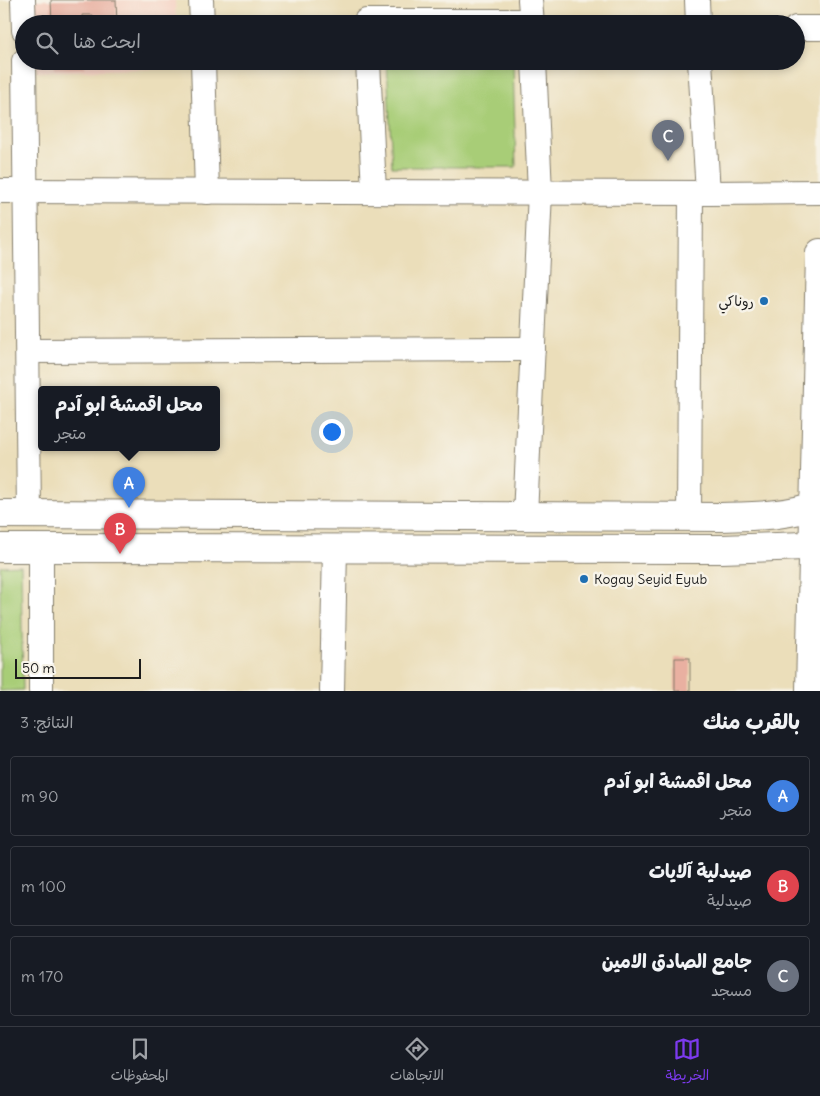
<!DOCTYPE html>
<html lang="ar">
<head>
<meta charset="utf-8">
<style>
  :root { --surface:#171b24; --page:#20242c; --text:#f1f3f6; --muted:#9ea1a6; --line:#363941; --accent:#7c3aed }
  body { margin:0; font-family:Delius,"Playpen Sans Arabic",sans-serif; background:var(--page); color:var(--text); direction:rtl }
  .scale { position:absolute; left:15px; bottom:12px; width:126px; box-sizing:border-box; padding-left:5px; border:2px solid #1c1c1c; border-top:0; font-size:14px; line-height:18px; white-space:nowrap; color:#1c1c1c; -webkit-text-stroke:4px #f7f3e8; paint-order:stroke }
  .you { position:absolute; left:331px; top:431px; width:18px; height:18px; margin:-12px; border:4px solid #fff; border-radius:50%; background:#1a73e8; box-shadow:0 0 0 8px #1a73e833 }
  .badge { display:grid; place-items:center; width:32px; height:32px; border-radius:50%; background:var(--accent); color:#fff; font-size:16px; font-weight:700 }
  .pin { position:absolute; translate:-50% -41px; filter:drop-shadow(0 1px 2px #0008) }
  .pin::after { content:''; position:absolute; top:26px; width:18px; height:15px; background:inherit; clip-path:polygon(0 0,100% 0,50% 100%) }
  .popup { position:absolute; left:38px; top:386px; width:182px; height:65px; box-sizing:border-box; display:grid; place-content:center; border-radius:5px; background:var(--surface); filter:drop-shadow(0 1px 4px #0005); font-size:16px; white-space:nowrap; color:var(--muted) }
  .popup b { font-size:19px; color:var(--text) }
  .popup::after { content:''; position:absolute; left:50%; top:100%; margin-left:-10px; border:10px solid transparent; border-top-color:var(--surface) }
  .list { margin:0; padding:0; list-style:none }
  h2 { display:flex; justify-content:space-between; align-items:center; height:65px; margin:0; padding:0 20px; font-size:21px }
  h2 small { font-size:16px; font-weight:400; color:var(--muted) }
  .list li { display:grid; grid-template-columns:32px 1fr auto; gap:15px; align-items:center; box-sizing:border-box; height:80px; margin:0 10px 10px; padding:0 10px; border:1px solid var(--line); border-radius:5px }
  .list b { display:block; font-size:19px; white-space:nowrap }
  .list p { margin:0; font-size:16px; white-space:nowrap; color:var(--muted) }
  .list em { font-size:16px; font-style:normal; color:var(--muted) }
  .icon { flex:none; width:28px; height:28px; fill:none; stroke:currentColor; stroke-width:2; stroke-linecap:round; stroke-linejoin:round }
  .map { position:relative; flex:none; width:820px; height:691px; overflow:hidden; direction:ltr }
  .search { position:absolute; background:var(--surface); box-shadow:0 2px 8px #0003; left:15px; right:15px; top:15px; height:55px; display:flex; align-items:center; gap:12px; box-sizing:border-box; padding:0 18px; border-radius:28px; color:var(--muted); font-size:19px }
  .sheet { height:335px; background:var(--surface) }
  nav { display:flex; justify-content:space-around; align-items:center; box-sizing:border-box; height:70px; border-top:1px solid var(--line); background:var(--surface); font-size:14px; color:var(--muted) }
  nav a { display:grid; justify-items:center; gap:2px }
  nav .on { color:var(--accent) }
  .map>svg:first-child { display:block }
</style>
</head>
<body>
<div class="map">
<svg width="820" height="691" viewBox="0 0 820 691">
  <rect width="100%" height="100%" fill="#f7f3e8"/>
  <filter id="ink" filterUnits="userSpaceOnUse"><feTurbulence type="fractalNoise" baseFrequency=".02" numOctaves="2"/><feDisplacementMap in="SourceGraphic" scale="10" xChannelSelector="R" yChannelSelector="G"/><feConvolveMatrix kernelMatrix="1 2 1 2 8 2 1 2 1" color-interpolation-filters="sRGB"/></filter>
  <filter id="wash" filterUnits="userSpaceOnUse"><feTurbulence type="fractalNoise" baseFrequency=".0096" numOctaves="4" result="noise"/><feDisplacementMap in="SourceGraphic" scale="20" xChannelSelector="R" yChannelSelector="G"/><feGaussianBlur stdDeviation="1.12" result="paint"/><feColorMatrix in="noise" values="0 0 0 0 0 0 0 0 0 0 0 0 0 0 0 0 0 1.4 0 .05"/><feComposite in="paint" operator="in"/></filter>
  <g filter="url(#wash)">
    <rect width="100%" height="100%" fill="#ebdeba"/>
    <!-- built -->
    <g fill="#f6d2c3">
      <path d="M35,0H175L176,24H35Z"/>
      <path d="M35,61H177V68L36,72Z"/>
    </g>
    <!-- green -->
    <g fill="#a8cd77" stroke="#62744a">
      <path d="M387,61H513L516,167H392Z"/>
      <path d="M21,565L23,690L0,691V566Z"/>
    </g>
    <g id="blocks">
      <!-- building -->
      <g fill="#e9b0a1">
        <path d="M51,0H116L117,24H93V15H82V24H52Z"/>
        <path d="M53,61H83L84,68L54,69Z"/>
        <rect x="675" y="658" width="15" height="33"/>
      </g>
    </g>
  </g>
  <g filter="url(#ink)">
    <use href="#blocks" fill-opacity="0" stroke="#847d6b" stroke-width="1"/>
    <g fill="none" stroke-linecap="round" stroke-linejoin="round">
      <!-- minor casing -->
      <g stroke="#847d6b" stroke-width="26">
        <g id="minor">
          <path d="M23,0L24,30"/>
          <path d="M201,0L202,24"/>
          <path d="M530,0L532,24"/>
          <path d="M697,0L698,24"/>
          <path d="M366,21H532"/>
          <path d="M796,28H820"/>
          <path d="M24,61L29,514"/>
          <path d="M203,61L207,192"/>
          <path d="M368,61L374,192"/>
          <path d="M700,61L708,193"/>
          <path d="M0,191L708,193L820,192"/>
          <path d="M29,351L533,349"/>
          <path d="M525,516L540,192L534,61"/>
          <path d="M689,516L691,193"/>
          <path d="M41,691V548"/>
          <path d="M332,691L335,548"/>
        </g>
      </g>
      <!-- major casing -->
      <g stroke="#847d6b" stroke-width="30">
        <g id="major">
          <path d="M0,514L721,517C755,516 788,516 820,504"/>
          <path d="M0,548L722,549L804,546L820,542"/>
          <path d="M810,691L820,253"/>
        </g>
      </g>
      <!-- minor -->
      <use href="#minor" stroke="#fff" stroke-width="24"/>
      <!-- major -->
      <use href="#major" stroke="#fff" stroke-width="28"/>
    </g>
  </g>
  <!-- markers -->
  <g fill="#1f6fb2" stroke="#f7f3e8" stroke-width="2">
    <circle cx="764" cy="301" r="5"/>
    <circle cx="584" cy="579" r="5"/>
  </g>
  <g text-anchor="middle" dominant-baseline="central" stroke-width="5" stroke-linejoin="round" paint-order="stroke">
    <!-- poi labels -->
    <g font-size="14" fill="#1c1c1c" stroke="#f7f3e8" text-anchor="end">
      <text x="754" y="301">روناكي</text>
      <text x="594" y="579" text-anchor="start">Kogay Seyid Eyub</text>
    </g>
  </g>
</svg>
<div class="scale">50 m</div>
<div class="you"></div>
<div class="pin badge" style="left:129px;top:508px;background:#3f7fe0">A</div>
<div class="popup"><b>محل اقمشة ابو آدم</b>متجر</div>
<div class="pin badge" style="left:120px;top:554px;background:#e0444e">B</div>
<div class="pin badge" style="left:668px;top:161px;background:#6b7280">C</div>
<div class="search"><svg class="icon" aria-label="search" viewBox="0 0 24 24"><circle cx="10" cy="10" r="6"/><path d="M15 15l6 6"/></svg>ابحث هنا</div>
</div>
<section class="sheet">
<h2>بالقرب منك<small>النتائج: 3</small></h2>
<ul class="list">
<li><span class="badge" style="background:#3f7fe0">A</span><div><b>محل اقمشة ابو آدم</b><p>متجر</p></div><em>90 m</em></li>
<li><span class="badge" style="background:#e0444e">B</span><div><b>صيدلية آلايات</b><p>صيدلية</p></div><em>100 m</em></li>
<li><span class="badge" style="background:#6b7280">C</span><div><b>جامع الصادق الامين</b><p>مسجد</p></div><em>170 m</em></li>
</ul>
</section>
<nav>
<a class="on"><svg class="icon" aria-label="map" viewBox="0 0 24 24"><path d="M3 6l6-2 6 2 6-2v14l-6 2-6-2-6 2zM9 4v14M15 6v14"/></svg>الخريطة</a>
<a><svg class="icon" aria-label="directions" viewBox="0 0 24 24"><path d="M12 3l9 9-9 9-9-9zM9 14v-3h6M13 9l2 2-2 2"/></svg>الاتجاهات</a>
<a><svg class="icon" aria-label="saved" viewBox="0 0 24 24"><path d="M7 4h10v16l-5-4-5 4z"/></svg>المحفوظات</a>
</nav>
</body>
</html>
